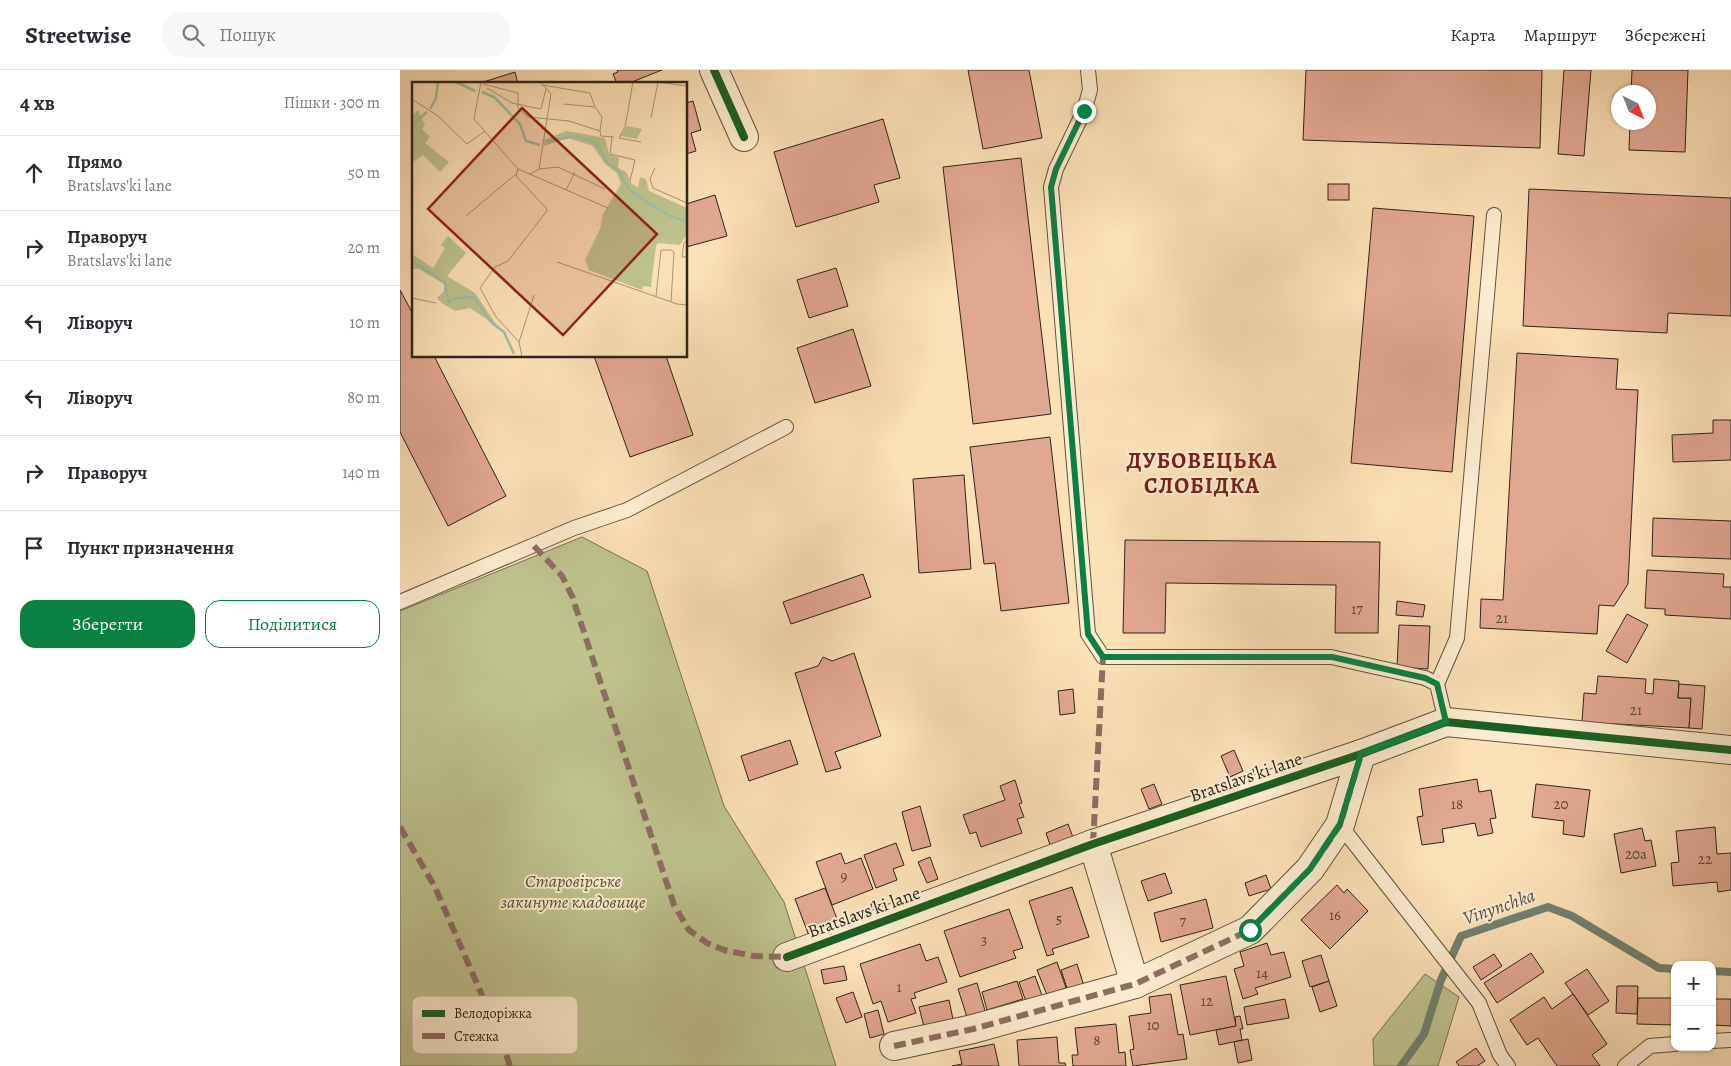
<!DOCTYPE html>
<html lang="uk">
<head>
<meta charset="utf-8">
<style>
  :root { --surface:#fff; --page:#f7f7f7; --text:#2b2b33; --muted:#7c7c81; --line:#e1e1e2; --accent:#0b8043 }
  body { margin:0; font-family:Alegreya,serif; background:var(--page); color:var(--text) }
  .controls { position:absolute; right:15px; bottom:15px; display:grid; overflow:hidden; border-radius:10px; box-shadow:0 1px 4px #0004 }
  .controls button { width:45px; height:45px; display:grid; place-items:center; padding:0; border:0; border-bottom:1px solid var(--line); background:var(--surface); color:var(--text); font:25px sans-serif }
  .compass { position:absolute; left:1211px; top:15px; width:45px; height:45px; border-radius:50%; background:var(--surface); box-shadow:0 1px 4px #0004; rotate:137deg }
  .stop { position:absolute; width:15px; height:15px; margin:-11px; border:4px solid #0b8043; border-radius:50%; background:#fff }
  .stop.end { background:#0b8043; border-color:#fff; box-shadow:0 1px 5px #0008 }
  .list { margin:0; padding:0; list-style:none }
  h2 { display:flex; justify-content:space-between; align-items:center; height:65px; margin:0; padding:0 20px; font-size:21px }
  h2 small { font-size:16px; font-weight:400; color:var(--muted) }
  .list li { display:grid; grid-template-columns:32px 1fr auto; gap:15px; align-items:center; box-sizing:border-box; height:75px; padding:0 20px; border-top:1px solid var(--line) }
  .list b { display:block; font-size:19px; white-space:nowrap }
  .list p { margin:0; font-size:16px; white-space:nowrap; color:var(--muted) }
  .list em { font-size:16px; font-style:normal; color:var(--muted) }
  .actions { display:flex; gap:10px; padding:15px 20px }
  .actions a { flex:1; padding:11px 0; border:1px solid var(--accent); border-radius:15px; text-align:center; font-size:18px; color:var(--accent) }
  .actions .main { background:var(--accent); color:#fff }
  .icon { flex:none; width:28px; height:28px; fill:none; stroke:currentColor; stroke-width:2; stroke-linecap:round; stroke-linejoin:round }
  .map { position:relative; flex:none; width:1331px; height:996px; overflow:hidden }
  header { display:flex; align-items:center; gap:30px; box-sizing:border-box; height:70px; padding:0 25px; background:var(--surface); border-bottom:1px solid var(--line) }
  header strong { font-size:24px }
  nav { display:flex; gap:28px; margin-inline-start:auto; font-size:18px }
  .search { width:350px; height:45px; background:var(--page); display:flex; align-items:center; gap:12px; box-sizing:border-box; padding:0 18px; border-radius:28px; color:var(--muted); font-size:19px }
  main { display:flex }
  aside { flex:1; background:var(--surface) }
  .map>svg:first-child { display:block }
</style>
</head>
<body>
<header>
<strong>Streetwise</strong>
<div class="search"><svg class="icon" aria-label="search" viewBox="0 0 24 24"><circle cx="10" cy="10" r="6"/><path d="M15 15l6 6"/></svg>Пошук</div>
<nav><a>Карта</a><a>Маршрут</a><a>Збережені</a></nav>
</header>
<main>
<aside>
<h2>4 хв<small>Пішки · 300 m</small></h2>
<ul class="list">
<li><svg class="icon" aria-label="ahead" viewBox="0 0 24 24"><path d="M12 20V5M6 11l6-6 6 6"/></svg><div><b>Прямо</b><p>Bratslavs'ki lane</p></div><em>50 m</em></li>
<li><svg class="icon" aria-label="right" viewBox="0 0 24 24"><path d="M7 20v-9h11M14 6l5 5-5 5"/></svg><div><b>Праворуч</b><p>Bratslavs'ki lane</p></div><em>20 m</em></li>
<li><svg class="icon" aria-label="left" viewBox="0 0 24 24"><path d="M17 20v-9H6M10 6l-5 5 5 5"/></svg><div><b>Ліворуч</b></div><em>10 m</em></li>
<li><svg class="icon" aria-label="left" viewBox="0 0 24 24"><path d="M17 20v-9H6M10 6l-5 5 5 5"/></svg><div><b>Ліворуч</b></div><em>80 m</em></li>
<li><svg class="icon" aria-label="right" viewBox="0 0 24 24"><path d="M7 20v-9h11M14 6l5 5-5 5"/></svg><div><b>Праворуч</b></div><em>140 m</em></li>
<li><svg class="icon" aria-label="arrive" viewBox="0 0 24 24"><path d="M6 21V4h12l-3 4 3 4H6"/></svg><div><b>Пункт призначення</b></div></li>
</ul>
<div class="actions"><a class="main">Зберегти</a><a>Поділитися</a></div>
</aside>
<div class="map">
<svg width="1331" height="996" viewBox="0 0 1331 996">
  <rect width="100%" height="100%" fill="#fbe1b6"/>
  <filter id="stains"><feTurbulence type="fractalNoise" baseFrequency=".004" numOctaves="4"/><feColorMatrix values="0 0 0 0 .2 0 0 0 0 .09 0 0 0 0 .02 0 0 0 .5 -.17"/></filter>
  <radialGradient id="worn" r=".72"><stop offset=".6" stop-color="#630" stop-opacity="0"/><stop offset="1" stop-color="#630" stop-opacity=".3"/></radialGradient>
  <!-- green -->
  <g fill="#bec38e" stroke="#767455">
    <path d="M182,467L247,501L324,736L384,832L436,996H0V541Z"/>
    <path d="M1025,904L1059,927L1038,996H974L973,969Z"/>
  </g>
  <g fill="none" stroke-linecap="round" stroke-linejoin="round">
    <!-- stream -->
    <g stroke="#728170" stroke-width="8">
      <path d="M1312,901L1331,902"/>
      <path d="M1001,996L1024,964L1041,910L1061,866L1148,837L1172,846L1259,898L1275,899"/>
    </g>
  </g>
  <!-- building -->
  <g fill="#e1a891" stroke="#2e251c">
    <path d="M217,0H262L227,14H217L213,4L218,2Z"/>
    <path d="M568,0H629L642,68L583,79Z"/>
    <path d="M906,0H1142L1140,78L903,70Z"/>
    <path d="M1164,0H1191L1184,86L1158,84Z"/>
    <path d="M1232,0H1288L1285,82L1229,80L1230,52H1248V22H1231Z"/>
    <path d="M115,2L118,14H77Z"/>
    <path d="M293,31L301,60L291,63L296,81L286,84V33Z"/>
    <path d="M483,49L500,108L474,115L479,132L396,157L374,82Z"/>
    <path d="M621,88L651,344L573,354L543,97Z"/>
    <rect x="928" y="114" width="21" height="16"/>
    <path d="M1129,119L1331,128V246L1268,243L1267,263L1123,256Z"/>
    <path d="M315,125L327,166L286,177V134Z"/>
    <path d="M973,138L1074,146L1052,402L951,393Z"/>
    <path d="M436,198L448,236L409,248L397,210Z"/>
    <path d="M0,220L14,246V286H34L106,426L48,456L0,362Z"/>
    <path d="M453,259L471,316L415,333L397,278Z"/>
    <path d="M1117,283L1218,289L1216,319L1238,320L1228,514L1214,536L1199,535L1197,564L1080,558L1081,529L1103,530Z"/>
    <path d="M194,286H266L293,365L230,387Z"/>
    <path d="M1313,350H1331V390L1273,392L1272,365L1313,363Z"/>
    <path d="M650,367L669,533L601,541L595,493L584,494L570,377Z"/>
    <path d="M564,405L571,499L519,503L513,409Z"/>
    <path d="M1253,448L1331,451V489L1252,486Z"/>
    <path d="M725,470L980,472L978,563H935L936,515L766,513L765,563H723Z"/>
    <path d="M1247,500L1324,504L1323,517H1331V549L1265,545V539L1245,538Z"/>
    <path d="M463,504L471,527L391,554L383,532Z"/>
    <path d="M997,531L1025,535L1023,547L996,545Z"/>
    <path d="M1227,544L1248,555L1227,593L1206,581Z"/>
    <path d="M999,555L1030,556L1028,599L997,597Z"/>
    <path d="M454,583L481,666L435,682L441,698L426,702L395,603L418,596L423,587L432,591Z"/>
    <path d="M1198,606L1246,609L1245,623L1253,624L1254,609L1279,611L1278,628H1291L1289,658L1182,652L1184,623L1196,624Z"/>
    <path d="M1279,614L1305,616L1302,659L1289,658L1291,628H1278Z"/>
    <path d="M673,619L675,643L660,645L658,621Z"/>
    <path d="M390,670L398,694L349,711L341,686Z"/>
    <path d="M834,680L843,701L830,707L821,686Z"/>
    <path d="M1077,709L1079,722L1091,720L1096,748L1090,749L1093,763L1078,766L1075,753L1042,759L1044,772L1022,775L1017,747L1023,746L1019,719Z"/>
    <path d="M615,710L622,733L619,734L624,747L617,749L622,763L581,777L576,762L570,764L563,745L605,730L600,716Z"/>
    <path d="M754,714L762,734L749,739L741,719Z"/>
    <path d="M1136,714L1190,720L1184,767L1163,764L1164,751L1132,747Z"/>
    <path d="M520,736L531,776L512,781L502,742Z"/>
    <path d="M668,754L674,770L651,778L646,763Z"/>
    <path d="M1315,757L1317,784L1331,783V820L1318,822L1317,812L1273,816L1271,793L1279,792L1276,761Z"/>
    <path d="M1242,758L1245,771L1251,770L1256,796L1221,803L1214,764Z"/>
    <path d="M496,773L504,795L493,799L497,810L476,818L464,785Z"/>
    <path d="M441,783L445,794L461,788L473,819L432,835L416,792Z"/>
    <path d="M530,787L538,809L527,813L518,792Z"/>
    <path d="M765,803L772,823L748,831L741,811Z"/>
    <path d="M866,805L871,819L849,826L845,813Z"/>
    <path d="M937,815L944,823L947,819L968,841L930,879L901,850Z"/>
    <path d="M672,817L689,867L652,879L654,884L647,886L629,831Z"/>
    <path d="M425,818L441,859L411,871L395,829Z"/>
    <path d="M806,829L813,858L761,872L754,843Z"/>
    <path d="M609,839L623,878L613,881L616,888L560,907L544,861Z"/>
    <path d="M867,873L871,885L884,882L891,907L855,918L858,924L843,929L834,899L844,896L840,882Z"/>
    <path d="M520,874L526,891L538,887L547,912L514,923L516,928L511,929L516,943L488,952L481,931L473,934L460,894Z"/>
    <path d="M1131,883L1144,902L1097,933L1084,913Z"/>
    <path d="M1094,884L1102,896L1081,910L1073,897Z"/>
    <path d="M921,885L929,911L910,917L902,891Z"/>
    <path d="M657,892L666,918L647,925L637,900Z"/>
    <path d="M677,894L685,919L669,924L661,900Z"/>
    <path d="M444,896L447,910L424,914L421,900Z"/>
    <path d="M1187,899L1209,931L1188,945L1165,913Z"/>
    <path d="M635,906L644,931L628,937L619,912Z"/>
    <path d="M826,906L836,956L790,965L780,915Z"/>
    <path d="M617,911L623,929L587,940L582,922Z"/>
    <path d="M929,911L937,936L920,942L912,917Z"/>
    <path d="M577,913L586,944L568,950L558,919Z"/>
    <path d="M1217,916H1238L1237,944L1216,943Z"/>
    <path d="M453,922L462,947L446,953L436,928Z"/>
    <path d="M771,924L778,965L783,964L787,989L733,996L730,980L734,979L729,946L751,943L749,927Z"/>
    <path d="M1173,924L1207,974L1192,985L1200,996H1157L1138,968L1127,975L1110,950L1144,927L1152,939Z"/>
    <path d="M1238,928H1275V955L1237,954Z"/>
    <path d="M885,929L889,948L847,955L844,937Z"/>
    <path d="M1312,929H1331V956L1312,955Z"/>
    <path d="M549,930L554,954L525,961L519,937Z"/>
    <path d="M478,940L484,964L470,968L464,944Z"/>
    <path d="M840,946L843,959H840L842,970L819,975L816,960L836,956L835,947Z"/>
    <path d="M716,954L719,983L725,982L726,996H673L672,985H678L675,958Z"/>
    <path d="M657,967L659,993H665L666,996H619L617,970Z"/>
    <path d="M848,969L852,990L838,993L834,972Z"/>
    <path d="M594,974L599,996H552L562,994L559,981Z"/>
    <path d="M1076,978L1085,991L1077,996H1059L1056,992Z"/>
  </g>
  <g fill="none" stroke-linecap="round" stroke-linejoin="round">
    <!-- service casing -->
    <g stroke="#615442" stroke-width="16">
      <g id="service">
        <path d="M688,0L690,20L684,41L656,99L651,117L688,564L703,587H931L1025,608L1037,614L1046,652"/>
        <path d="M0,532L174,458L227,440L386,357"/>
        <path d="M1037,614L1057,568L1094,145"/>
        <path d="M940,755L1079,933L1100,985L1108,996"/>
        <path d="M1312,971L1331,970"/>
        <path d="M1225,996L1250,976L1275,974"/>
      </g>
    </g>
    <!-- minor casing -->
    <g stroke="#615442" stroke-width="30">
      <g id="minor">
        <path d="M314,0L344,67"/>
        <path d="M693,774L735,914"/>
        <path d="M387,887L693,774L961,684L1046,652L1331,680"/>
        <path d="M494,976L573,959L735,914L850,860L910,799L940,755L961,684"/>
      </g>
    </g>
    <!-- service -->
    <use href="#service" stroke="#fcecd0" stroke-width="14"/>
    <!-- minor -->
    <use href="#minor" stroke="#fcecd0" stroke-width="28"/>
    <!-- quiet -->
    <g stroke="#8d6e63" stroke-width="6" stroke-dasharray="12 6" stroke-linecap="butt">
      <path d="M134,476L162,506L172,526L274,835L289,860L307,873L324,880L353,886L387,887L390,885"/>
      <path d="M0,757L35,817L101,969L110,996"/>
      <path d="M693,774L703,587"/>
      <path d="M494,976L573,959L735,914L850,860L910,799L940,755L961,684"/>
    </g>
    <!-- cycleway casing -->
    <g stroke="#fcecd0" stroke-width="11">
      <g id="cycleway">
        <path d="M314,0L344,67"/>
        <path d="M387,887L693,774L961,684L1046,652L1331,680"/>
      </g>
    </g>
    <!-- cycleway -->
    <use href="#cycleway" stroke="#1b5e20" stroke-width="8"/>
  </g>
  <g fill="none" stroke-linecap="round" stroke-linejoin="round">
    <!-- route -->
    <path stroke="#0b8043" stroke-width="6" d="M684,41L656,99L651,117L688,564L703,587H932L1025,608L1037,614L1046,652L961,684L940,754L910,799L850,860"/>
  </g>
  <g text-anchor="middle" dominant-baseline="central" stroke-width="4" stroke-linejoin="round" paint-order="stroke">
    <!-- number labels -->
    <g font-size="15" fill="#5b4639">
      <text x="957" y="539">17</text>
      <text x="1102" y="548">21</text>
      <text x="1236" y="640">21</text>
      <text x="1057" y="734">18</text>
      <text x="1161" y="734">20</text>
      <text x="1236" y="784">20а</text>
      <text x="1305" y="789">22</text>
      <text x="444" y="806">9</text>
      <text x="935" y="845">16</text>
      <text x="659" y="849">5</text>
      <text x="783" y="851">7</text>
      <text x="584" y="870">3</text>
      <text x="862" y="903">14</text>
      <text x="499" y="917">1</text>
      <text x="807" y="931">12</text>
      <text x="753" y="955">10</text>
      <text x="697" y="970">8</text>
    </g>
    <!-- street labels -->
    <g font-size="18" fill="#2e251c" stroke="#fcecd0">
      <text transform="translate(846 707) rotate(-19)">Bratslavs'ki lane</text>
      <text transform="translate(464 842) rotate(-20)">Bratslavs'ki lane</text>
    </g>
    <!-- park labels -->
    <g font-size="18" font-style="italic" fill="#59543e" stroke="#fcecd0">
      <text x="173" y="811">Старовірське<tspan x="173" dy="21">закинуте кладовище</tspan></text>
    </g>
    <!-- water labels -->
    <g font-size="19" font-style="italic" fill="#505346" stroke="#fcecd0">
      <text transform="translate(1099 837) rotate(-19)">Vinynchka</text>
    </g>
    <!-- district labels -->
    <g font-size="22" font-weight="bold" letter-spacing="1" fill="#7a1f14" stroke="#fcecd0">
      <text x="802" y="391">ДУБОВЕЦЬКА<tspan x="802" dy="25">СЛОБІДКА</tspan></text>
    </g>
  </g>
  <!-- overview -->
  <g transform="translate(12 12)">
    <rect width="275" height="275" fill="#fbe1b6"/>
    <path d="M6,28L13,43L10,47L18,55L13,61L37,80L28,90L11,73L3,79L0,77V34ZM215,44L230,47L225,57L209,54ZM155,49L193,56L197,72L207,76L206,86L214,90L220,102L226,105L228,95L234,97L237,109L275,126V152L268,163L246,161L244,164L239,205L231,204L230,208L177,188L173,178L188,147L191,132L209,102L205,91L193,82L181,64L156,56L132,64L131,58ZM36,154L54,171L35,194L63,211L86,245L58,226L43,229L30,221L25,216L32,209V202L7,187H0V172L21,186L33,166L29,163Z" fill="#bec38e"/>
    <path fill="none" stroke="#a0bea8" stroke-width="2.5" d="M44,0L63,9M70,10L82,15L108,42L114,59L128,63M18,27L24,16L26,0M0,43L15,30M134,60L162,54L183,60L196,81L207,89L216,106L228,116L258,134L275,139M0,179L33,201L37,220L43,216L62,215L80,241L92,250L102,272"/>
    <path fill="none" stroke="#a99678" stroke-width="1" d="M69,0L62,37L106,87L196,126M221,0L213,45L207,56L229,60M244,0L275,4M71,2L106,11V26L116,35L157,39L188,49L190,35L183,25L152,22M130,3L178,11L183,25M75,6L100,21L129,27L134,7M0,17L26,34L55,62L73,49M239,36L246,0M188,49L189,54L202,55M200,55L198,72L223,78L218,99M243,86L238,97L241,106L275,121M106,87L104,94L135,127L134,130L96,179L83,185L68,206L84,235L107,260M127,87L139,12L128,0M118,92L127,87L146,85L193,107M154,108L163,90M54,134L104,92M275,160H272L270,175H275M145,180L265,222L275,223M244,214L249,168H259L262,170L259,220M0,216L24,221M34,275H83M110,275L107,260L122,213"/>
    <path fill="#8f2418" fill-opacity="0.15" stroke="#8f2418" stroke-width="2.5" d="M110,26L245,152L151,253L16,127Z"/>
    <rect width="275" height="275" fill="none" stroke="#2e251c" stroke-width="2.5"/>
  </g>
  <!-- legend -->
  <rect x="12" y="926" width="166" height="58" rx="8" fill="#fcecd0" stroke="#beb09a" stroke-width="1"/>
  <rect x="22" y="940" width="23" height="7" fill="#1b5e20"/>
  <rect x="22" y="963" width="23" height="6" fill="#8d6e63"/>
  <g font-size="14" fill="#2e251c">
    <text x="54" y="948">Велодоріжка</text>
    <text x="54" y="971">Стежка</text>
  </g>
  <rect width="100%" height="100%" filter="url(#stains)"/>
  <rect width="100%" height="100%" fill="url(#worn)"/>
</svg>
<div class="controls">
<button>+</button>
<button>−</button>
</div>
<svg class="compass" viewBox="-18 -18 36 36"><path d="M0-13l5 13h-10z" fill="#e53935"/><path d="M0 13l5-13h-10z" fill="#7c7c81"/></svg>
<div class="stop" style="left:850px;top:860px"></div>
<div class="stop end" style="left:684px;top:41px"></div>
</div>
</main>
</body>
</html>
